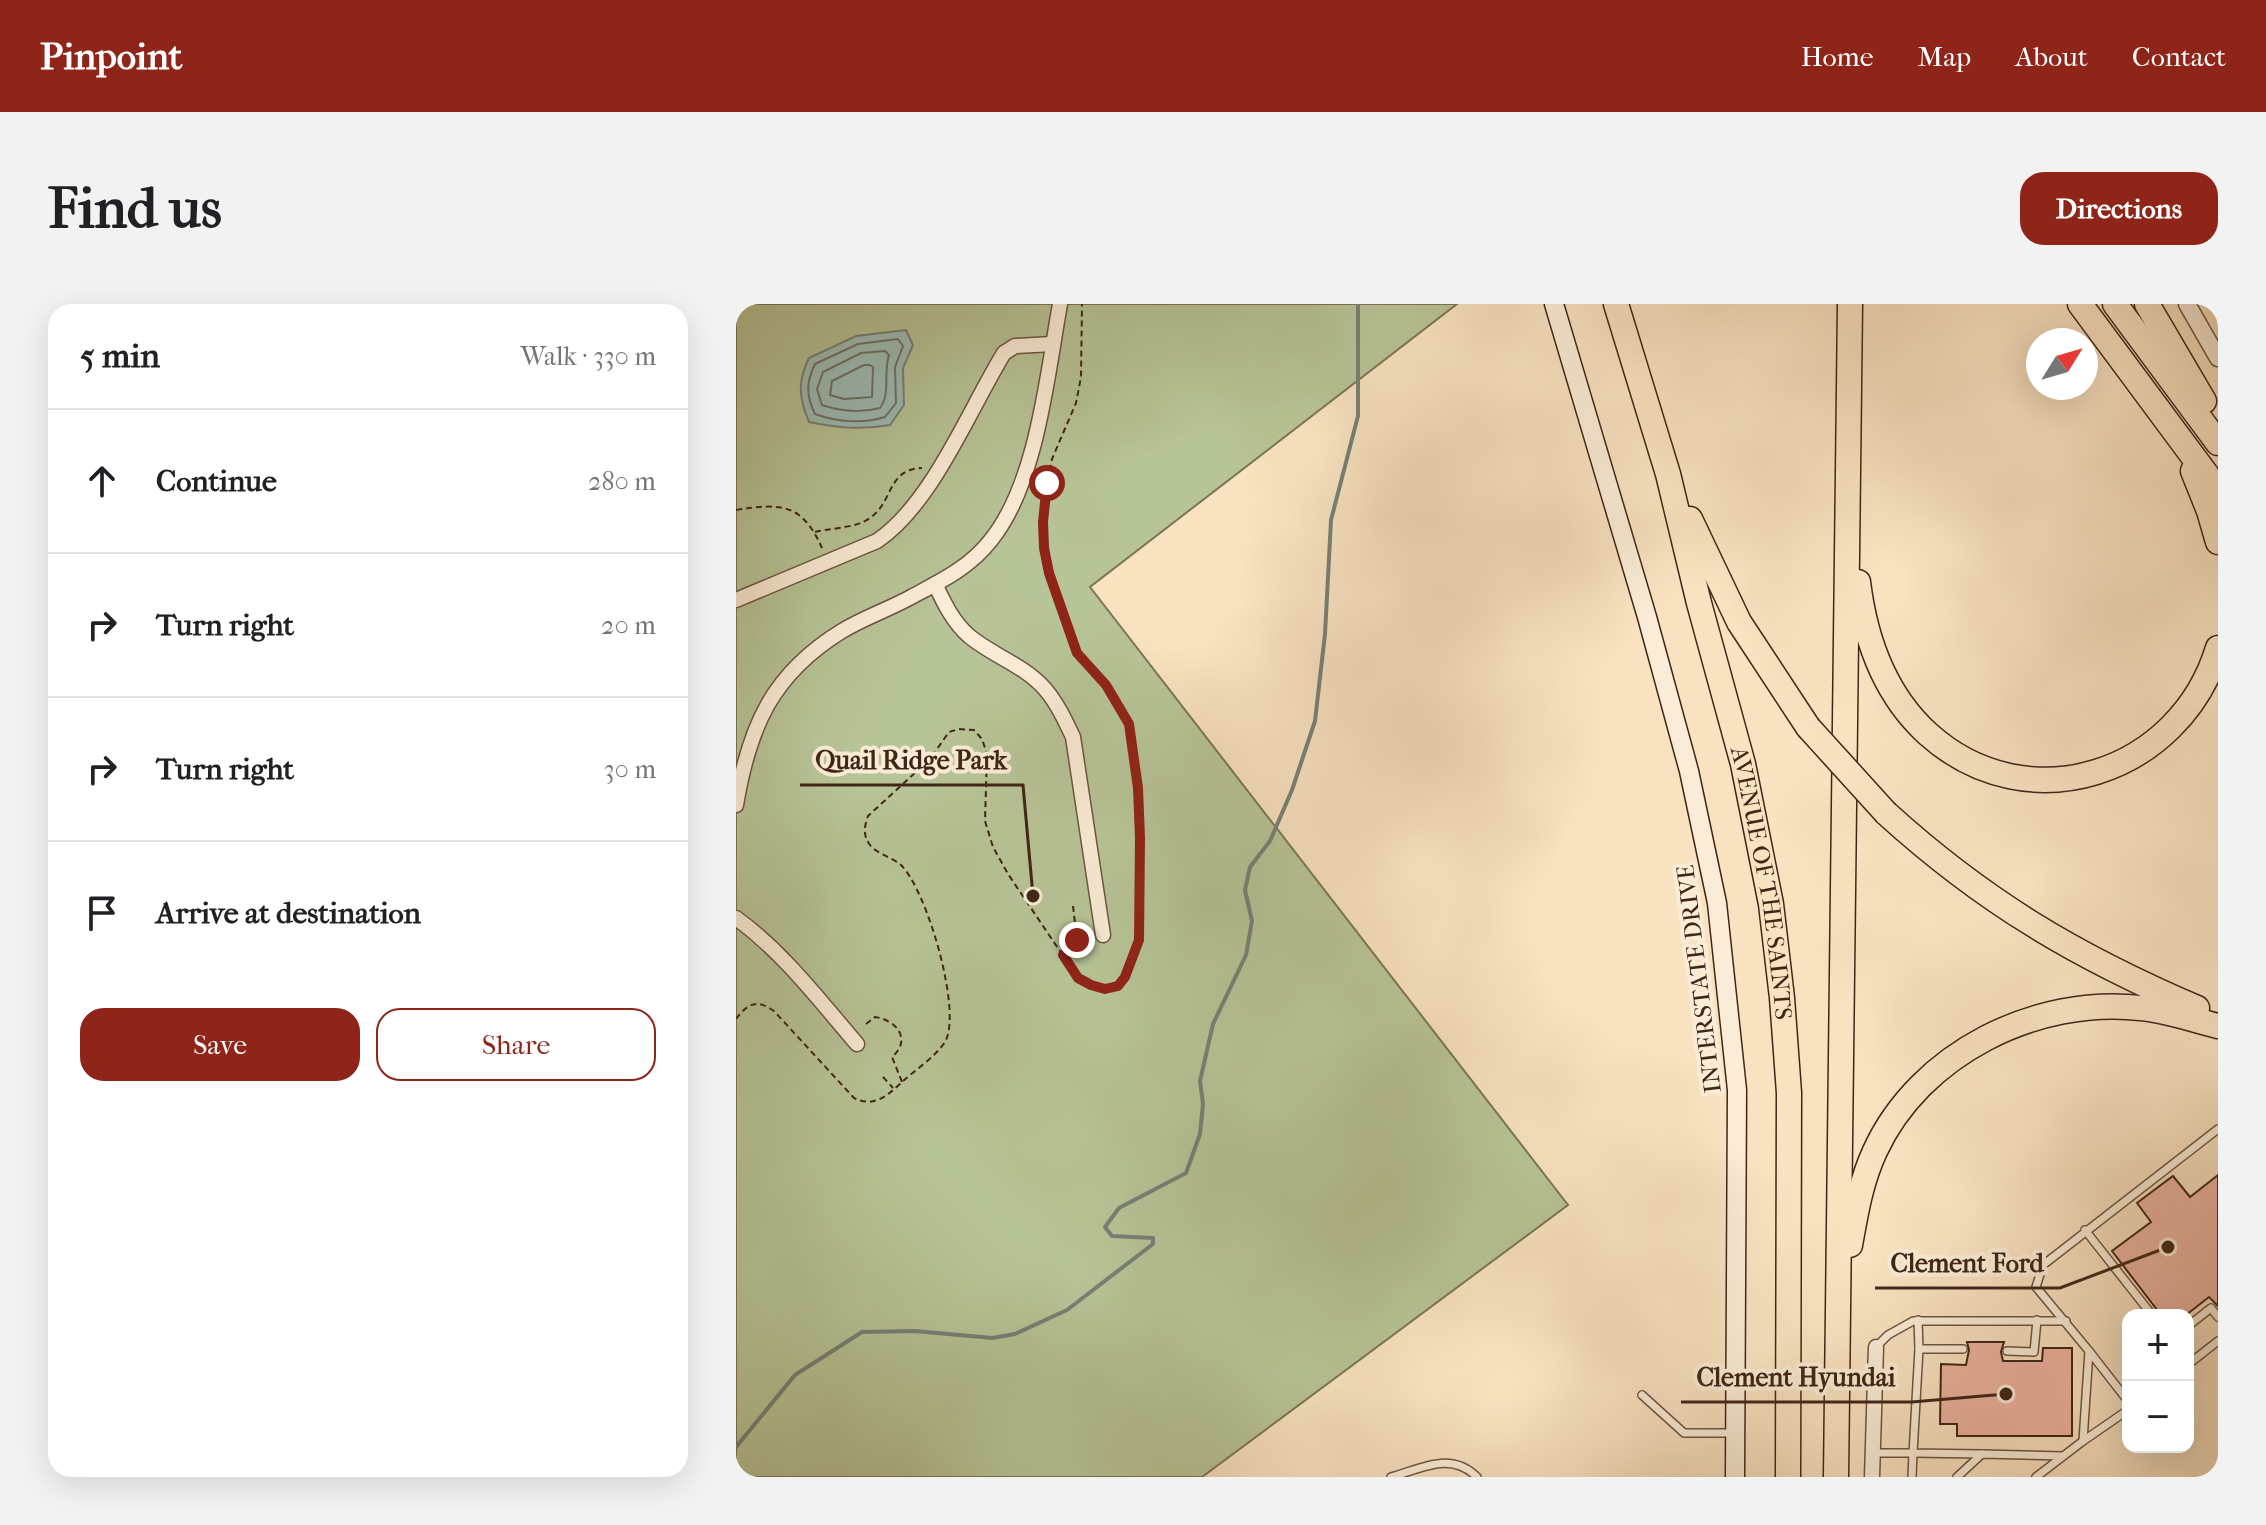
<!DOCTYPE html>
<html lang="en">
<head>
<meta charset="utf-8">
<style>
  :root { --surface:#fff; --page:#f2f2f2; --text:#202124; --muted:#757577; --line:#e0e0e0; --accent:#8f2418 }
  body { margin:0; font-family:"IM FELL French Canon",serif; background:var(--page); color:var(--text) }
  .controls { position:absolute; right:24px; bottom:24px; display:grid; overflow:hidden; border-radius:16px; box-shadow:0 8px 32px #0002 }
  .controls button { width:72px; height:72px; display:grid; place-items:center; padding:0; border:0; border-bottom:2px solid var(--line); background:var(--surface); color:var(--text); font:40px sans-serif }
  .compass { position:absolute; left:1290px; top:24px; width:72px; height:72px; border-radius:50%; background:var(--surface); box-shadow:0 8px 32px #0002; rotate:53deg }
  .stop { position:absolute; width:24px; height:24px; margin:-18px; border:6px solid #8f2418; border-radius:50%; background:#fff }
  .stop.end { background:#8f2418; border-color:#fff; box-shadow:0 2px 8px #0008 }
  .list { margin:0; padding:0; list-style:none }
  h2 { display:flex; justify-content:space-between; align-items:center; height:104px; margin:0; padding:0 32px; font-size:34px }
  h2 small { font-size:26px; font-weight:400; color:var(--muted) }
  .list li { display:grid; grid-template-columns:52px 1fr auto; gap:24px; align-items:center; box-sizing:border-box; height:144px; padding:0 32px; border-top:2px solid var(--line) }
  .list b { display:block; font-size:30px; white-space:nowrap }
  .list em { font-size:26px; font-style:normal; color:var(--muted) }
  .actions { display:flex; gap:16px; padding:24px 32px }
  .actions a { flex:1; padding:18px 0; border:2px solid var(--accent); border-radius:24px; text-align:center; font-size:28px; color:var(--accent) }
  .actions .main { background:var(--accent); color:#fff }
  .icon { flex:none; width:44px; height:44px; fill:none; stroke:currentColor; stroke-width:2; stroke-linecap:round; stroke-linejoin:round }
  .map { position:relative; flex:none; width:1482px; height:1173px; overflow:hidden; border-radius:24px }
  header { display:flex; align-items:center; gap:48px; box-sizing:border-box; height:112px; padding:0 40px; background:var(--accent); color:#fff }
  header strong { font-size:38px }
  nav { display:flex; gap:44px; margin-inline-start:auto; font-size:28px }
  .intro { display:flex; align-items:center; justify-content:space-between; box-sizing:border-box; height:192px; padding:0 48px }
  h1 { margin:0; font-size:56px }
  .button { padding:20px 36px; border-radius:24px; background:var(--accent); color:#fff; font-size:28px; font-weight:700 }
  main { display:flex; gap:48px; padding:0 48px }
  aside { flex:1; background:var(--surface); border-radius:24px; box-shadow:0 8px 32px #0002 }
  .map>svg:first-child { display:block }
</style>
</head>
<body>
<header>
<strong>Pinpoint</strong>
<nav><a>Home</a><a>Map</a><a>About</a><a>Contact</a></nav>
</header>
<div class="intro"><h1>Find us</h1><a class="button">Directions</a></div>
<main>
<aside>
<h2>5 min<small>Walk · 330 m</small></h2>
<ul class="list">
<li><svg class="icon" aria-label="ahead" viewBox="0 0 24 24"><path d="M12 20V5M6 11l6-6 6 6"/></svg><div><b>Continue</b></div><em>280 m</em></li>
<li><svg class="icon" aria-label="right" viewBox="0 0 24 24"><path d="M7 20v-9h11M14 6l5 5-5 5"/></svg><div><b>Turn right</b></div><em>20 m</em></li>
<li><svg class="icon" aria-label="right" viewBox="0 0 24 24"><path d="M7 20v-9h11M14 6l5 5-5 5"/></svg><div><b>Turn right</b></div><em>30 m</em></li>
<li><svg class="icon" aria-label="arrive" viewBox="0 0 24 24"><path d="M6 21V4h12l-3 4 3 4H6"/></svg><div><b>Arrive at destination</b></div></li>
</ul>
<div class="actions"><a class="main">Save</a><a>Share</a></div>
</aside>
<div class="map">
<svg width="1482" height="1173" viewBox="0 0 1482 1173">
  <rect width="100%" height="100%" fill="#f8e2c0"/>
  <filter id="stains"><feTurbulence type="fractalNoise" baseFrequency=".0025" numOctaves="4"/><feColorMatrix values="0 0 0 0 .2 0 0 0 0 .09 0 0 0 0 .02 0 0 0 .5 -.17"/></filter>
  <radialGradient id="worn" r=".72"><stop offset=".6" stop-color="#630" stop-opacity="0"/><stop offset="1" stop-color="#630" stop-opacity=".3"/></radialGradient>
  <!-- green -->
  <path fill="#b7c497" stroke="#7b7556" stroke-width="2" d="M0,0H721L354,283L832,901L466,1173H0Z"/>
  <!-- water -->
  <path fill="#9dbdb6" stroke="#778176" stroke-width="2" d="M170,26L177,41L167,64L168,101L154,121C125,126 102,124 73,118C63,94 61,78 73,54L120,32Z"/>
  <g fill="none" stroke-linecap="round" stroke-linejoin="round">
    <!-- shore -->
    <g stroke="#6e7266" stroke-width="2">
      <path d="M162,35L167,42L159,63L160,99L149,113C127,120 101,118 79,110C70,92 70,78 79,60L122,40Z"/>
      <path d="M149,47L153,51C147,68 155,89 144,104C125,109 104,107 86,101L81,85L87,68L125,49Z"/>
      <path d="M128,61H134L137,63L136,93L108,95L94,91L96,77Z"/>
    </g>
    <!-- stream -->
    <path stroke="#778176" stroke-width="4" d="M0,1143L59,1071L126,1028L179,1027L256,1034L279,1030L331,1006L417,940V934L376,932L369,923L383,904L450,869L464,830L467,800L464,777L477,720L510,651L516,617L509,586L514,563L534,537L556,486L579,417L589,330L595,216L622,112V0"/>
  </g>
  <!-- building -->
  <g fill="#ebb29f" stroke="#3f2616" stroke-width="2">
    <path d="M1482,871V1002L1473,993L1450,1011H1425L1376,947L1415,918L1401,899L1437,872L1454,893Z"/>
    <path d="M1231,1038H1268L1265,1048L1267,1057H1306L1307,1044H1336V1132H1221V1120H1204L1205,1060L1230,1061L1233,1046Z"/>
  </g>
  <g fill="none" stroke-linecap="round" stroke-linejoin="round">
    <!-- service casing -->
    <g stroke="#6d5540" stroke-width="10">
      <g id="service">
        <path d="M1349,926L1416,1011"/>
        <path d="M1182,1016L1183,1045L1177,1149L1246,1150"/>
        <path d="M1452,1022L1475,1004L1482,1013"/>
        <path d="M1140,1043L1152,1031L1177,1017H1330"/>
        <path d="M1183,1045H1227"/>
        <path d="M1271,1047L1298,1048L1301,1016"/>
        <path d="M1353,1047L1392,1097"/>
        <path d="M1454,1059L1482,1037"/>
        <path d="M906,1091L948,1129H997"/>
        <path d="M1347,1137L1392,1106"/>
        <path d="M1138,1149H1177L1176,1173"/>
        <path d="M655,1173C687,1164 715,1147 741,1173"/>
        <path d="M1221,1173L1246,1150L1326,1152"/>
        <path d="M1300,1173L1347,1137L1353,1047L1300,983L1307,961L1482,825"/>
      </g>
    </g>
    <!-- minor casing -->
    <g stroke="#6d5540" stroke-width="17">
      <g id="minor">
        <path d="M199,280C208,299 217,318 233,332C257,352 288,361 309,385C321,399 329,416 337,433L367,631"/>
        <path d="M0,296L141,237C196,200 233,106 268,49L279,42L316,40"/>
        <path d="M0,501C13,423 36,370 106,327C129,313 154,305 177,292C207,276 234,263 255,236C301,179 311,72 324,0"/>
        <path d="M0,614C48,649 83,696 121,740"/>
        <path d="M1136,1173L1140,1043"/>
      </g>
    </g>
    <!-- tertiary casing -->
    <g stroke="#6d5540" stroke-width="19">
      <path id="tertiary" d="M1451,0L1482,54"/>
    </g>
    <!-- secondary casing -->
    <g stroke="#3f2616" stroke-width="21">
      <path id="secondary" d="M818,0L911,313L953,467L981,599L1001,786L999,1173"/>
    </g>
    <!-- motorway casing -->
    <g stroke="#3f2616" stroke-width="27">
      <g id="motorway">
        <path id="s1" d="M880,0L932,170L963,299L1007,460L1035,600L1046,694L1053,789L1052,1173"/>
        <path d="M1344,0L1482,186"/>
        <path d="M1379,0L1482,139"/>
        <path d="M1411,0L1468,97"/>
        <path d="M1457,167L1473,207L1482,238"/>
        <path d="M954,215L1003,318L1072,423"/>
        <path d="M1122,278C1129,335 1148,390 1192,430C1292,520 1444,470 1482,344"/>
        <path d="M1150,509C1248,598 1340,652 1461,704"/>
        <path d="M1114,941C1120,908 1125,877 1139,847C1184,749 1301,692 1405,704C1431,706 1457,716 1482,722"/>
        <path d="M1100,1173L1114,0"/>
      </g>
    </g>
    <!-- path -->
    <g stroke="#3f2616" stroke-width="2" stroke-dasharray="6 4" stroke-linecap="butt">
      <path d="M0,206C45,199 66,199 86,244"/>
      <path d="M79,228C95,224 121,224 134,214C158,197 151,165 186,164"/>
      <path d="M337,602L341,636L337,643"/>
      <path d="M327,651L336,645L358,641"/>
      <path d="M0,715C12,699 21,695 38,707L118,794C138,804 151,792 166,778C179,766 202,751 210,736C225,703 191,587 165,561C156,553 141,550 134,541C127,532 128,523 132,512L194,455L213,428L223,425L238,426L246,435L251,450L249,517L257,543L272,570L342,674L369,685L382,682L389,673L403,636L404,612L402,484L393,420L370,381L341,349L320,295L308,244L307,218L311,179L316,155L340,99L345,73L346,0"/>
      <path d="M130,720L139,713C161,716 176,736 156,753L166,778"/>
      <path d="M147,773L157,784"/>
    </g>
    <!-- service -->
    <use href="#service" stroke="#faecd6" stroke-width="7"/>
    <!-- minor -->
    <use href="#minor" stroke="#faecd6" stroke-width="14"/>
    <!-- tertiary -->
    <use href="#tertiary" stroke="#faecd6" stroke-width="16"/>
    <!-- secondary -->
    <use href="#secondary" stroke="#faecd6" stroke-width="18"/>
    <!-- motorway -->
    <use href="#motorway" stroke="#f8e2c0" stroke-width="24"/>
    <!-- motorway-bridge casing -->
    <g stroke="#3f2616" stroke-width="27" stroke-linecap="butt">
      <path id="motorway-bridge" d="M1072,423L1150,509"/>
    </g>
    <!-- motorway-bridge -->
    <use href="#motorway-bridge" stroke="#f8e2c0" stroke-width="24"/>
  </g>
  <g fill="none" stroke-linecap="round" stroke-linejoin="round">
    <!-- route -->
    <path stroke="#8f2418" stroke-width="10" d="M311,179L307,218L308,244L313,269L341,349L370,381L393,420L402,484L404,534L403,636L389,673L382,682L369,685L355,681L342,674L327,651L336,645L341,636"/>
  </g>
  <g text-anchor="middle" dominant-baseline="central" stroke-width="8" stroke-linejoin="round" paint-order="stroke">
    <!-- street labels -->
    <g font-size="24" fill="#3f2616" stroke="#faecd6">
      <text stroke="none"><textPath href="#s1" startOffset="598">AVENUE OF THE SAINTS</textPath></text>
      <text transform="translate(963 675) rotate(-97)">INTERSTATE DRIVE</text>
    </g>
  </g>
  <!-- callouts -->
  <path fill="none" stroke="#3f2616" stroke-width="3" d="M297 592L287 481H64M1432 943L1324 984H1139M1270 1090L1176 1098H945"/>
  <g fill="#3f2616" stroke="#faecd6" stroke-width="3">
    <circle cx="297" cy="592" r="8"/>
    <circle cx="1432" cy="943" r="8"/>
    <circle cx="1270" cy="1090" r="8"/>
  </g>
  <g font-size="26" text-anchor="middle" font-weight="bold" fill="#3f2616" stroke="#faecd6" stroke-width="8" stroke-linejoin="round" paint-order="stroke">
    <text x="175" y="465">Quail Ridge Park</text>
    <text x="1231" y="968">Clement Ford</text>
    <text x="1060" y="1082">Clement Hyundai</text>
  </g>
  <rect width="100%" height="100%" filter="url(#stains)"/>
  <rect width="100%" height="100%" fill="url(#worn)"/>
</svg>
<div class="controls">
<button>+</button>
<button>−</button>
</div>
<svg class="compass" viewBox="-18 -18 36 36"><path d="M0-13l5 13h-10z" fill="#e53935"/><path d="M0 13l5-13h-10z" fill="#757577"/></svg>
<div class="stop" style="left:311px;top:179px"></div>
<div class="stop end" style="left:341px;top:636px"></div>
</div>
</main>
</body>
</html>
